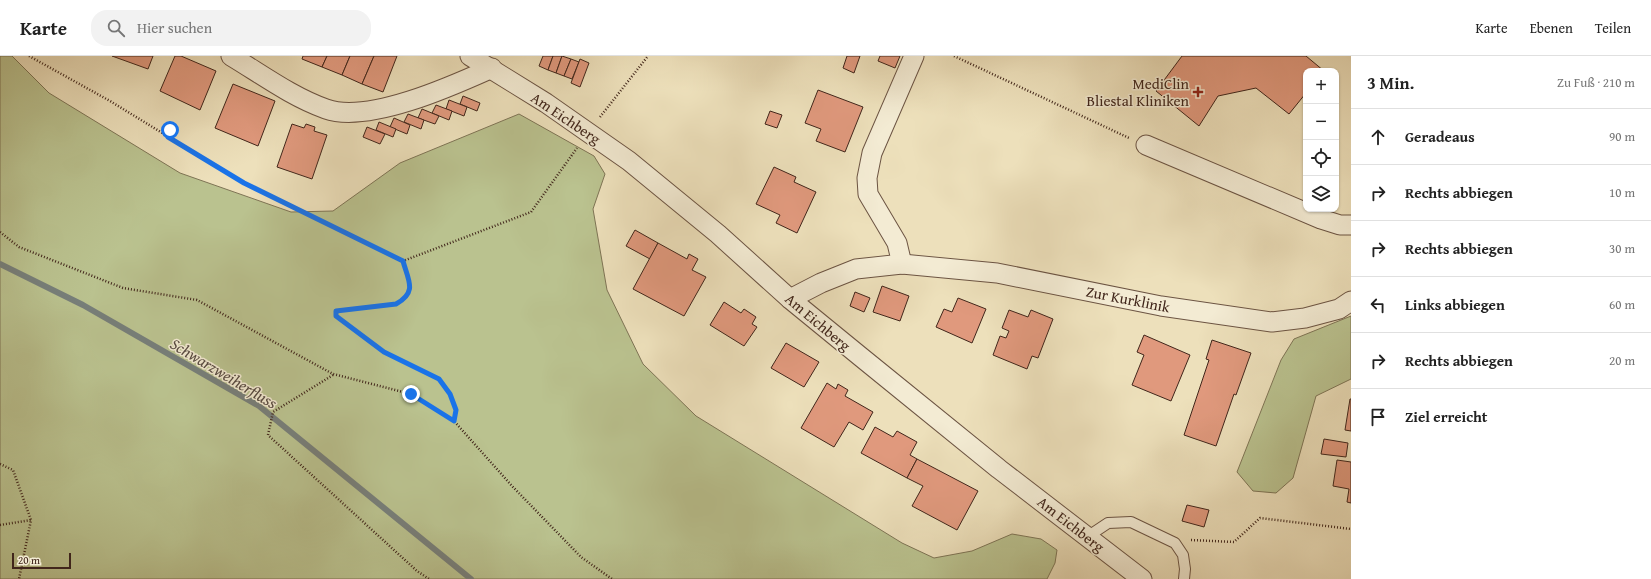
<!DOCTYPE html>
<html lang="de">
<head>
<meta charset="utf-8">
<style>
  :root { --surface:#fff; --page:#f2f2f2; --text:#222; --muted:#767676; --line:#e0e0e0 }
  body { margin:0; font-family:"Gentium Book Plus",serif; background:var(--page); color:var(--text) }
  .controls { position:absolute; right:12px; top:12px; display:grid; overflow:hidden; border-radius:8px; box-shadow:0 1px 3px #0004 }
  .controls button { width:36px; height:36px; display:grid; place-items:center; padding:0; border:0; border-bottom:1px solid var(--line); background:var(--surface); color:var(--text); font:20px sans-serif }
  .scale { position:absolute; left:12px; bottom:10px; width:59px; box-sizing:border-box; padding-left:4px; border:2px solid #41261b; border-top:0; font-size:11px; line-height:14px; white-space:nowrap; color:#41261b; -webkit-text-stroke:3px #f3ebd3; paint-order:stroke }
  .stop { position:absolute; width:12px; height:12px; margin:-9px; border:3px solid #1a73e8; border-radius:50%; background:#fff }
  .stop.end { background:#1a73e8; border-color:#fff; box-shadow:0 1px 4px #0008 }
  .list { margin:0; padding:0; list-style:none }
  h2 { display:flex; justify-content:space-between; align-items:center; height:52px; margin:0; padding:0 16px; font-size:17px }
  h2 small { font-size:13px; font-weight:400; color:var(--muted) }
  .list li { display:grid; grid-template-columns:26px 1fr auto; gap:12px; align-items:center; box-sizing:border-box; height:56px; padding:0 16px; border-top:1px solid var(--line) }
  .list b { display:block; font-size:15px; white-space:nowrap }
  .list em { font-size:13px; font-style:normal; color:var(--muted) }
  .icon { flex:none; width:22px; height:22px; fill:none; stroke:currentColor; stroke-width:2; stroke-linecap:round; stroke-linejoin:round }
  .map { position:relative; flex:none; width:1351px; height:523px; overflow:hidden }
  header { display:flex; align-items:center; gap:24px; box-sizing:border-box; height:56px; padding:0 20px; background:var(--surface); border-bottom:1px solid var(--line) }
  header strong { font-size:19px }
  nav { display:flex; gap:22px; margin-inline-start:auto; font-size:14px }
  .search { width:280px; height:36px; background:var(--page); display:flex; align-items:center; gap:10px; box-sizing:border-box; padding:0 14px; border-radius:16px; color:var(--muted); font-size:15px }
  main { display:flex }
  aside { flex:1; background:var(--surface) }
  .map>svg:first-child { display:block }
</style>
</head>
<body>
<header>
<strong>Karte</strong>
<div class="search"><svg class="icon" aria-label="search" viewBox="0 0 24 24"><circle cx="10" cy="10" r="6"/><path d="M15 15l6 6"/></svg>Hier suchen</div>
<nav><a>Karte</a><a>Ebenen</a><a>Teilen</a></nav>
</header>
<main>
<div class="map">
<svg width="1351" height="523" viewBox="0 0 1351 523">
  <rect width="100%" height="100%" fill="#ede0bb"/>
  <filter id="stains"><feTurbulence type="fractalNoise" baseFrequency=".005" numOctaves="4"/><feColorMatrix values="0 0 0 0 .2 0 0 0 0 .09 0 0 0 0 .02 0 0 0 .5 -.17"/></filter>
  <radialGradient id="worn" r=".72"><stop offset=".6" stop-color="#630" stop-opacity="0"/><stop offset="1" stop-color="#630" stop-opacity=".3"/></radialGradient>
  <!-- green -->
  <g fill="#bac28f" stroke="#7e7455">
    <path d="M0,0H12L49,37L180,117L291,156L333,155L400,107L519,58L594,100L605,118L593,153L607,234L643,308L696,360L902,487L934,502L972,495L1012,478L1041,483L1057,494L1055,507L1047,523H0Z"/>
    <path d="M1351,260V323L1316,340L1293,422L1276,437L1253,435L1237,416L1281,304L1294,283Z"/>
  </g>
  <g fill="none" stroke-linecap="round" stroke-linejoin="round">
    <!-- stream -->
    <path stroke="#777f7a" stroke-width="6" d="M0,208L83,249L259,350L471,523"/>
  </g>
  <!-- building -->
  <g fill="#e0997d" stroke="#41261b">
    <path d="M112,0H153L148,13Z"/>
    <path d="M175,0H181L216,15L200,54L160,35Z"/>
    <path d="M303,0H327L322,11L302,3Z"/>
    <path d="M327,0H350L342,19L322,11Z"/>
    <path d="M350,0H374L362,28L342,19Z"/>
    <path d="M374,0H397L383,36L362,28Z"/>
    <path d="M543,0H553L548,14L539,10Z"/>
    <path d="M553,0H562L556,17L548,14Z"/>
    <path d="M562,0L571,3L564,20L556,17Z"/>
    <path d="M847,0H860L854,17L843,12Z"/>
    <path d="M880,0H900L895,12L878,5Z"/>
    <path d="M1182,0H1306L1324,15H1306V37L1289,58L1256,32L1218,40L1199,70L1156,35Z"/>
    <path d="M571,3L579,6L572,23L564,20Z"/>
    <path d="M580,3L589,7L580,31L571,27Z"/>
    <path d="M233,28L275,45L258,90L215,72Z"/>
    <path d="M818,34L863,51L845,96L816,85L821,73L805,67Z"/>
    <path d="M463,40L480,47L477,55L460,48Z"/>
    <path d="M449,44L467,51L464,60L446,53Z"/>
    <path d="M436,49L452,55L449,64L432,57Z"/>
    <path d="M422,53L439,60L435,68L418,62Z"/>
    <path d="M770,55L782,59L777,72L765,68Z"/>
    <path d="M408,58L424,64L421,73L404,66Z"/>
    <path d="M394,62L410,69L407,78L390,71Z"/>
    <path d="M379,66L396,73L393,81L376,74Z"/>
    <path d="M292,68L304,72L306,68L315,71L314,75L327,79L312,123L277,111Z"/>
    <path d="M367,71L385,78L380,88L363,81Z"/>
    <path d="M774,111L796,121L794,126L816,136L797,177L776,167L780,159L756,148Z"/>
    <path d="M635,174L658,187L650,203L626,190Z"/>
    <path d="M658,187L687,203L689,198L698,203L692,214L706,221L684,260L633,233Z"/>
    <path d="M882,230L909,240L900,265L873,256Z"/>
    <path d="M855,236L870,242L864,256L850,250Z"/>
    <path d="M958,242L986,253L972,287L936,271L944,253L952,256Z"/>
    <path d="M724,246L741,257L744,253L756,261L752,268L757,271L744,290L710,269Z"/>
    <path d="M1009,254L1028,261L1031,254L1053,263L1038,302L1032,300L1027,313L993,299L1000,280L1006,282L1009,275L1002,272Z"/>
    <path d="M1144,279L1190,299L1171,345L1132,329L1144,299L1137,296Z"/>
    <path d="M1212,284L1251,297L1236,339L1234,338L1216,390L1184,379L1209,304L1206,303Z"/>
    <path d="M786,287L819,306L804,331L771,312Z"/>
    <path d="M827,327L836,333L838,328L848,334L845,340L873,356L863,374L849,366L834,391L801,372Z"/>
    <path d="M1350,343H1351V375L1345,374Z"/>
    <path d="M875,371L893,381L897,375L917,386L910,399L917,403L907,422L861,397Z"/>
    <path d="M1324,383L1348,387L1346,401L1321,398Z"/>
    <path d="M917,403L978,435L957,474L912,450L923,430L907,422Z"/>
    <path d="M1337,404L1351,406V447L1347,446L1349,433L1333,430Z"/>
    <path d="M1187,449L1209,454L1204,471L1182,465Z"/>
  </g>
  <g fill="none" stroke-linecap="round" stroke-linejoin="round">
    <!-- lane casing -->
    <g stroke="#6c5443" stroke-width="12">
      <path id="lane" d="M1087,481L1108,467L1131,466L1175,487L1183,499L1185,513L1184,523"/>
    </g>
    <!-- street casing -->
    <g stroke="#6c5443" stroke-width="21">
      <g id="street">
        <path d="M231,0C261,18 292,41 326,53C368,68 452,30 492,12"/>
        <path d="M470,0L546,47L629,105L718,178L790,243L861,301L999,413L1142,523"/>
        <path d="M1146,89L1321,163L1340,169H1351"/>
        <path d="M902,208L897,187L868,138L867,122L872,97L914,0"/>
        <path d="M790,243L821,227L856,213L902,208L997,217L1161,250L1272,266L1305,262L1339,253L1351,245"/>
      </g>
    </g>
    <!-- path -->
    <g stroke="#41261b" stroke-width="2.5" stroke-dasharray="1 2" stroke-linecap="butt">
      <path d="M29,0L110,45L244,127L403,205L531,156L577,92"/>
      <path d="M954,0L1129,82"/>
      <path d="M600,61L648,0"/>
      <path d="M167,81L169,75"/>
      <path d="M0,176L19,191L123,232L197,244L333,318L411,338L454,365L512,430L581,501L612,523"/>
      <path d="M403,205C408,225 418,236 396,248L336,255V260L384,296L439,323L450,338L456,354L454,365"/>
      <path d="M333,319L273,356L268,379L417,515L429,523"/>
      <path d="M0,408L13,414L31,464L19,523"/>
      <path d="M0,469L31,464"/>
      <path d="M1191,484L1234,486L1260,462L1351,473"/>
    </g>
    <!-- lane -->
    <use href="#lane" stroke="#f3ebd3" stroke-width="10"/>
    <!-- street -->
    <use href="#street" stroke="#f3ebd3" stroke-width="19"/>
  </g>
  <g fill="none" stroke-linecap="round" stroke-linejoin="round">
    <!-- route -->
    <path stroke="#1a73e8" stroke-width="5" d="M170,74L168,81L244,127L403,205C408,224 418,236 396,248L336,255V260L384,296L439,323L450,338L456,354L454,365L411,338"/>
  </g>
  <!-- markers -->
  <path fill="#8f2418" stroke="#f3ebd3" stroke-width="1.5" d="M1196 30h4v4h4v4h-4v4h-4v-4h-4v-4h4z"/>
  <g text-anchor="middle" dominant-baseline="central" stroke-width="3" stroke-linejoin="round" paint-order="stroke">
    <!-- poi labels -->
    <g font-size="15" fill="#41261b" stroke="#f3ebd3" text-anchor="end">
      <text x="1189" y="27">MediClin<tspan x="1189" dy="17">Bliestal Kliniken</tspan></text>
    </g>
    <!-- street labels -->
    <g font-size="15" fill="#41261b" stroke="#f3ebd3">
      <text transform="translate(566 62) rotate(34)">Am Eichberg</text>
      <text transform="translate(1128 243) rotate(11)">Zur Kurklinik</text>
      <text transform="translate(818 266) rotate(40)">Am Eichberg</text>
      <text transform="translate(1071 468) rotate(38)">Am Eichberg</text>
    </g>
    <!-- water labels -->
    <g font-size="16" font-style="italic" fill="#584b42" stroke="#f3ebd3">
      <text transform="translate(224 317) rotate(31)">Schwarzweiherfluss</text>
    </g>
  </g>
  <rect width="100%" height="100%" filter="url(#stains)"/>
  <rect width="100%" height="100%" fill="url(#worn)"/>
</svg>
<div class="controls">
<button>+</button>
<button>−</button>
<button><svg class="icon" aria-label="locate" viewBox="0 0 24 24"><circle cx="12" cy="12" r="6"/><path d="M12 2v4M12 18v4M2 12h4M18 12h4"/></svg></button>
<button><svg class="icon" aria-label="layers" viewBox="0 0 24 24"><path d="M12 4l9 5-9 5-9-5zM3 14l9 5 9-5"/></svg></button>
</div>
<div class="scale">20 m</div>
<div class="stop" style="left:170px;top:74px"></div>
<div class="stop end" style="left:411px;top:338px"></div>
</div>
<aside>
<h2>3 Min.<small>Zu Fuß · 210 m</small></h2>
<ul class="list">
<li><svg class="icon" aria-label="ahead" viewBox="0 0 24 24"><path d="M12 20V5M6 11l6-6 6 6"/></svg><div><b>Geradeaus</b></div><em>90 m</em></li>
<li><svg class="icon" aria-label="right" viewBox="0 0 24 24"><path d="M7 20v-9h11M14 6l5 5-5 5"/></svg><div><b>Rechts abbiegen</b></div><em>10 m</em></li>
<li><svg class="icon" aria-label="right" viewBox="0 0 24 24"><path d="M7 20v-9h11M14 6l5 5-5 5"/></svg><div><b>Rechts abbiegen</b></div><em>30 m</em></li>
<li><svg class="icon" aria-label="left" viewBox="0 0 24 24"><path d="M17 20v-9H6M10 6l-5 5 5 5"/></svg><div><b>Links abbiegen</b></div><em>60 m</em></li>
<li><svg class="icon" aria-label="right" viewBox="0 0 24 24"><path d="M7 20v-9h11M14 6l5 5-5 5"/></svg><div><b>Rechts abbiegen</b></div><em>20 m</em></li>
<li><svg class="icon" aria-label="arrive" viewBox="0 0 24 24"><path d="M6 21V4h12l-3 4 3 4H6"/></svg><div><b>Ziel erreicht</b></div></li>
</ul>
</aside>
</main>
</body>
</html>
